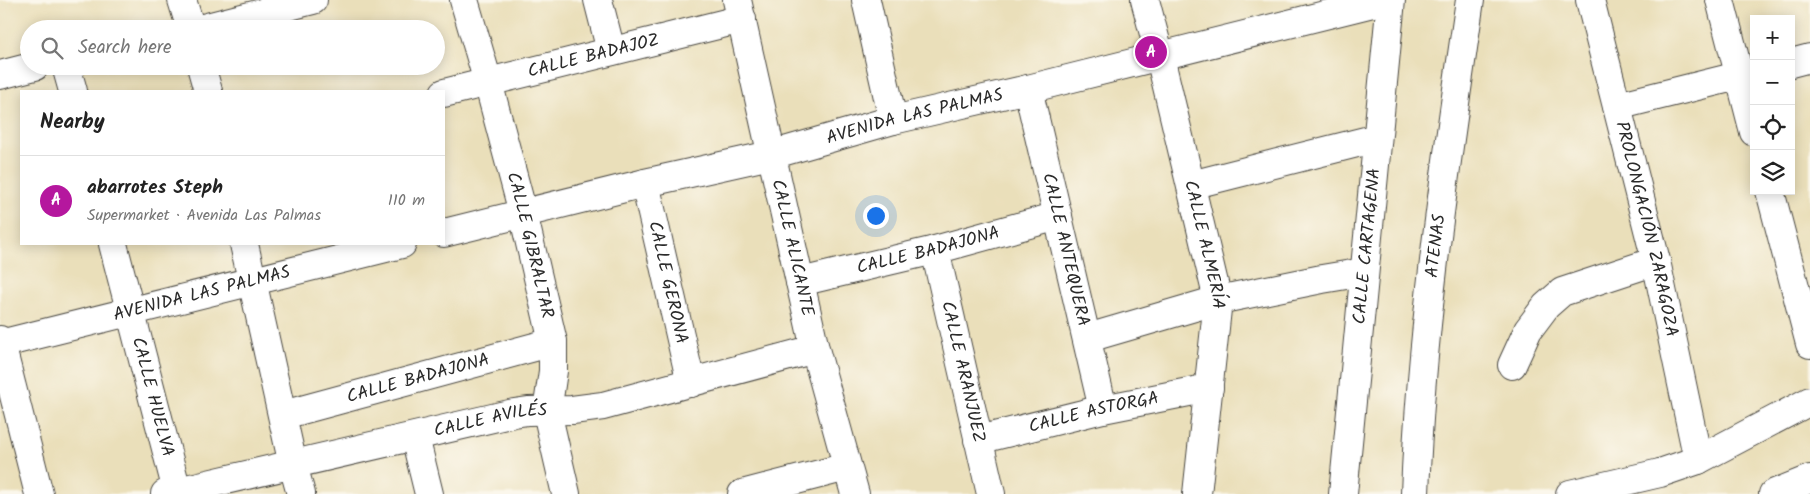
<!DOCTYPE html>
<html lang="en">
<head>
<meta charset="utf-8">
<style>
  :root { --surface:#fff; --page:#f2f2f2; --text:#222; --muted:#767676; --line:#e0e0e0; --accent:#b5179e }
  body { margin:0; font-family:Kalam,sans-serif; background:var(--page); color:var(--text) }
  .controls { position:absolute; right:15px; top:15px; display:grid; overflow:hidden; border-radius:0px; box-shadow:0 2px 12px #0003 }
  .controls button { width:45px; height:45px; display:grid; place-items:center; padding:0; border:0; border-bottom:1px solid var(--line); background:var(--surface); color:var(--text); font:25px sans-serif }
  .you { position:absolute; left:875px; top:215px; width:18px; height:18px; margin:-12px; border:4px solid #fff; border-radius:50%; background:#1a73e8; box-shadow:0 0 0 8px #1a73e833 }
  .badge { display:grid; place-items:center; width:32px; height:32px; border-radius:50%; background:var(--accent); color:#fff; font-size:16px; font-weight:700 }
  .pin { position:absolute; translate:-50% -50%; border:2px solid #fff; box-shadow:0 1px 5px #0006 }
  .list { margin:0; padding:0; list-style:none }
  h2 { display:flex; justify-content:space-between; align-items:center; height:65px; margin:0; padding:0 20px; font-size:21px }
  h2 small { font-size:16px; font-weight:400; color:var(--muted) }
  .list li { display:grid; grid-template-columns:32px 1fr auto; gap:15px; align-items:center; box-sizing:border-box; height:90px; padding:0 20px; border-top:1px solid var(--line) }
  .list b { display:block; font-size:19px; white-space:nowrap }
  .list p { margin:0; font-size:16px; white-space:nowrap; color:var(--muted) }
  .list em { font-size:16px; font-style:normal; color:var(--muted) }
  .icon { flex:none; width:28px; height:28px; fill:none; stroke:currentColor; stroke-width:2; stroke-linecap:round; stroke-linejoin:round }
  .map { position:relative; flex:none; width:1810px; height:494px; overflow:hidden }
  .search { position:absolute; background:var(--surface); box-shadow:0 2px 12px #0003; left:20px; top:20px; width:425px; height:55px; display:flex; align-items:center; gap:12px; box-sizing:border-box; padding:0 18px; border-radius:28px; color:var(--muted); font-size:19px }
  .panel { position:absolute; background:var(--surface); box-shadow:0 2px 12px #0003; left:20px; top:90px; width:425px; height:155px; border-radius:0px }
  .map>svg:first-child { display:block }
</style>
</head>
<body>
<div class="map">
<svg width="1810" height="494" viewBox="0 0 1810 494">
  <rect width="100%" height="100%" fill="#fbf7ec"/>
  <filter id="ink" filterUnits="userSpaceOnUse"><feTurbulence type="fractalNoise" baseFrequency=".02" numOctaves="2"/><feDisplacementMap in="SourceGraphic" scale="10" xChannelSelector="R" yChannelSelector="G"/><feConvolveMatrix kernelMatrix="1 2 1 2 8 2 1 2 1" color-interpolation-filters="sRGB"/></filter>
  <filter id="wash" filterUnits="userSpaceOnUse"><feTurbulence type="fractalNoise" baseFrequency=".0096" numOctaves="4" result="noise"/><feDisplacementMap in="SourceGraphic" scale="20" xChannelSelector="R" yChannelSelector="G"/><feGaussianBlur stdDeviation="1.12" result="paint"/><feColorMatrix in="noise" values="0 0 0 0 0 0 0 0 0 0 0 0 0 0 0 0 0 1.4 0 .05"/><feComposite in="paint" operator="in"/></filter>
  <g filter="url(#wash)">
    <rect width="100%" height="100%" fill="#eadfba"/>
  </g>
  <g filter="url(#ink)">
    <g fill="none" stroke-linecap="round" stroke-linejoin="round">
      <!-- minor casing -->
      <g stroke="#484640" stroke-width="30">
        <g id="minor">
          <path d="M182,0L191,29"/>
          <path id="s1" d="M464,0L488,82L523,213L553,342V371L547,412L566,494"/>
          <path d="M598,0L611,51"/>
          <path id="s2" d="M737,0L815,349L855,494"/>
          <path d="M866,0L893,120"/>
          <path id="s3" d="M1145,0L1160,57L1218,300L1197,494"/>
          <path id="s4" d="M1590,0L1656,261L1698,460"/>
          <path d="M1720,0L1754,132"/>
          <path d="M199,29L313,0"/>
          <path d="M1791,63L1810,58"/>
          <path d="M66,66L73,91"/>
          <path d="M201,66L208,91"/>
          <path d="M0,75L35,66"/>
          <path id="s5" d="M1028,89L1103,409"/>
          <path id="s6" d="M444,93L742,19"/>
          <path d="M1617,106L1754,72"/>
          <path id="s7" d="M645,183L691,383"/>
          <path d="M1191,185L1377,138"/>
          <path d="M1770,191L1810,344"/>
          <path id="s8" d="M444,233L645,183L771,155L893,120L1028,89L1385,0"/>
          <path id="s9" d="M113,244L177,491"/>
          <path d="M244,244L293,465L301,494"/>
          <path id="s10" d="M935,250L991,494"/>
          <path id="s11" d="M800,282L935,250L1058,216"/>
          <path d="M1088,338L1218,300L1322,279L1364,272"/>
          <path d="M0,340L39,494"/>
          <path id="s12" d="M0,344L402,244"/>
          <path d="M1512,365L1528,330L1546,306L1562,292L1656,261"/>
          <path id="s13" d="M283,415L553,342"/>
          <path d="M415,437L429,494"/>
          <path id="s14" d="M978,440L1103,409L1209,388"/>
          <path id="s15" d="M165,494L514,413L528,411L572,410L603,406L815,349"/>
          <path d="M742,494L847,467"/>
          <path id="s16" d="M1343,494L1391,0"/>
          <path id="s17" d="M1415,494C1421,328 1446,164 1470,0"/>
          <path d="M1570,494L1660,473L1698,460L1810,401"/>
          <path d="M1773,494L1810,479"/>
        </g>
      </g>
      <!-- minor -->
      <use href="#minor" stroke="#fff" stroke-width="28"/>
    </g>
  </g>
  <g text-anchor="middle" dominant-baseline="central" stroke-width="4" stroke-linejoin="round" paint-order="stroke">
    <!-- street labels -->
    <g font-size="18" fill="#2b2b2b" stroke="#fbf7ec">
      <text stroke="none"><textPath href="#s6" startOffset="154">CALLE BADAJOZ</textPath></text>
      <text stroke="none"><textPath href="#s8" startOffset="485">AVENIDA LAS PALMAS</textPath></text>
      <text stroke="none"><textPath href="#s4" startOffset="236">PROLONGACIÓN ZARAGOZA</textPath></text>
      <text stroke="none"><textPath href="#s1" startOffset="254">CALLE GIBRALTAR</textPath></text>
      <text stroke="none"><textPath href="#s3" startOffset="252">CALLE ALMERÍA</textPath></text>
      <text stroke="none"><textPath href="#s17" startOffset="249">ATENAS</textPath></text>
      <text stroke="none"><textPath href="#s16" startOffset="249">CALLE CARTAGENA</textPath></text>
      <text stroke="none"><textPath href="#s2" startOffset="254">CALLE ALICANTE</textPath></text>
      <text stroke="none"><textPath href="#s5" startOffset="165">CALLE ANTEQUERA</textPath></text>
      <text stroke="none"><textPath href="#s11" startOffset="132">CALLE BADAJONA</textPath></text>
      <text stroke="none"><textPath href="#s7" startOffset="102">CALLE GERONA</textPath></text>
      <text stroke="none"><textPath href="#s12" startOffset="208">AVENIDA LAS PALMAS</textPath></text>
      <text stroke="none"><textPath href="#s10" startOffset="125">CALLE ARANJUEZ</textPath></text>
      <text stroke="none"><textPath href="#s13" startOffset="140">CALLE BADAJONA</textPath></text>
      <text stroke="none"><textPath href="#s9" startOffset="158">CALLE HUELVA</textPath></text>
      <text stroke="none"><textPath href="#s14" startOffset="119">CALLE ASTORGA</textPath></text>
      <text stroke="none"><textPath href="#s15" startOffset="334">CALLE AVILÉS</textPath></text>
    </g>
  </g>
</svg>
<div class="controls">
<button>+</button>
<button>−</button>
<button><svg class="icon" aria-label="locate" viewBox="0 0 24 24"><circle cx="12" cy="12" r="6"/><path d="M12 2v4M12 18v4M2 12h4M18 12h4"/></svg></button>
<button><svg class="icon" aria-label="layers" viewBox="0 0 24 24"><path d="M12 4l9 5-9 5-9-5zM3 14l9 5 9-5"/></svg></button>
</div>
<div class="you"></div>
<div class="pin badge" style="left:1151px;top:52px">A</div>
<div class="search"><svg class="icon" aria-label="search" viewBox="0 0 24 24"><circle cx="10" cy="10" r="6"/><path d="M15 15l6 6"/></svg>Search here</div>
<section class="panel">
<h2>Nearby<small></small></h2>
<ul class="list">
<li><span class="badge">A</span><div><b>abarrotes Steph</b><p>Supermarket · Avenida Las Palmas</p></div><em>110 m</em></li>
</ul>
</section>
</div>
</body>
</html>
